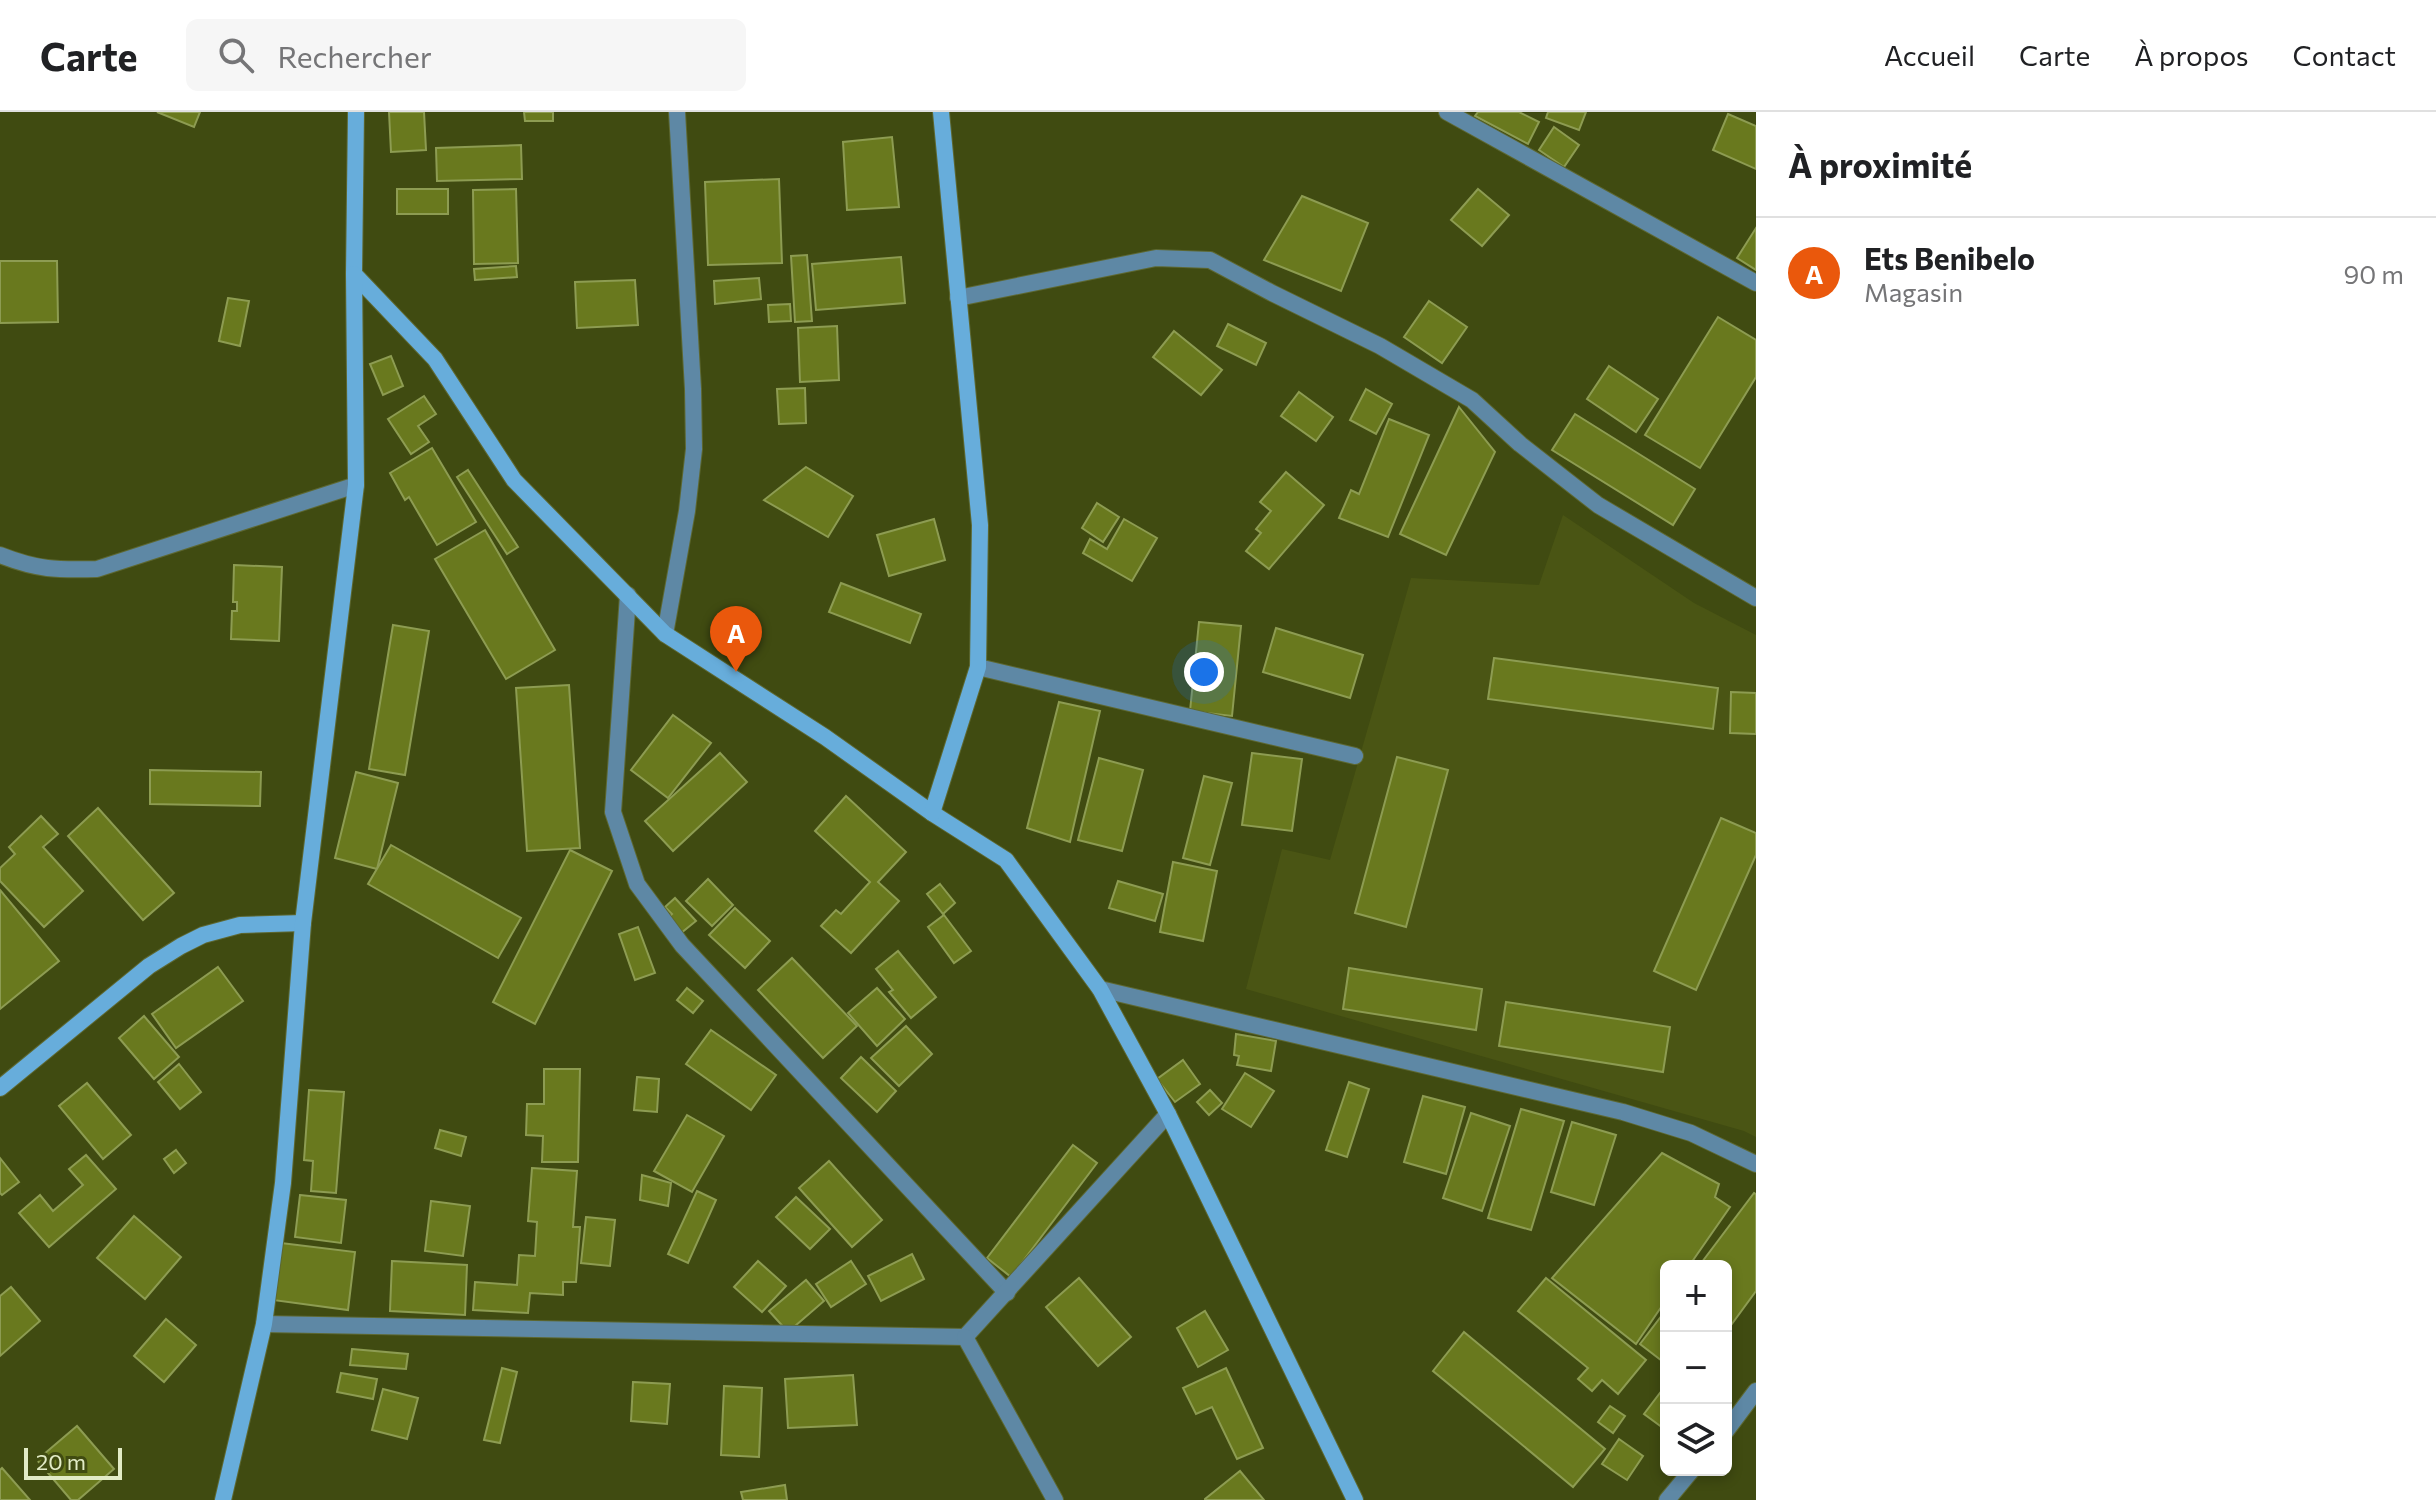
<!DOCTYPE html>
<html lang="fr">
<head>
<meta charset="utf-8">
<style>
  :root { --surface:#fff; --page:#f6f6f6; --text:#202124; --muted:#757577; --line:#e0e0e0; --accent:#ea580c }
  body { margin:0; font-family:Commissioner,sans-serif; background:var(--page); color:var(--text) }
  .controls { position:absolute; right:24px; bottom:24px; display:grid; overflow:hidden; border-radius:12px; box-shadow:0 4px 12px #0003 }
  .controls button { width:72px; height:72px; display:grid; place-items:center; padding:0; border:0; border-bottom:2px solid var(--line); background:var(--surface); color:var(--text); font:40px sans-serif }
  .scale { position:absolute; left:24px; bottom:20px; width:98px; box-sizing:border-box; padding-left:8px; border:4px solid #e2ebc6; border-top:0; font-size:22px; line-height:28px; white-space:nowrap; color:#e2ebc6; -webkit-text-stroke:6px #404b11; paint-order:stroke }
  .you { position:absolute; left:1204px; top:560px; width:28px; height:28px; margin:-20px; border:6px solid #fff; border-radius:50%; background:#1a73e8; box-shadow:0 0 0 12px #1a73e833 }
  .badge { display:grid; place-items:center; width:52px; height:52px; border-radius:50%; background:var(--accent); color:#fff; font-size:26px; font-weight:700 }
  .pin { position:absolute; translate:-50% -66px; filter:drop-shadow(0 2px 4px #0008) }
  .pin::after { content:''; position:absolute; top:42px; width:28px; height:24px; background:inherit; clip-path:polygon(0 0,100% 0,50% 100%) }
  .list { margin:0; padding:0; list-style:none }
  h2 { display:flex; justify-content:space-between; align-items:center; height:104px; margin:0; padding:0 32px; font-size:34px }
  h2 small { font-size:26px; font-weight:400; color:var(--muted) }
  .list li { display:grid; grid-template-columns:52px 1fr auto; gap:24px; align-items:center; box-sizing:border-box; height:112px; padding:0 32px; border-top:2px solid var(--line) }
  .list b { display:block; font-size:30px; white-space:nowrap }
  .list p { margin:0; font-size:26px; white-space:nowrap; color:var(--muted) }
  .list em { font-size:26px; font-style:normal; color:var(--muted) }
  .icon { flex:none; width:44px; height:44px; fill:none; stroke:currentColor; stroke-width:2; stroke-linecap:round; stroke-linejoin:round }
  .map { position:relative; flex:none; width:1756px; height:1388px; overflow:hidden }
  header { display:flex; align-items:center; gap:48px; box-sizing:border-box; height:112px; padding:0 40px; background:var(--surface); border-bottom:2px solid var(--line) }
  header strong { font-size:38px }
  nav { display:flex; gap:44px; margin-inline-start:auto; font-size:28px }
  .search { width:560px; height:72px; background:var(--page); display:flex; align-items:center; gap:20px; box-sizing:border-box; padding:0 28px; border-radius:12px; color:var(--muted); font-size:30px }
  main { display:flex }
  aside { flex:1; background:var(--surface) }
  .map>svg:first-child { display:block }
</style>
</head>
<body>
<header>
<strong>Carte</strong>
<div class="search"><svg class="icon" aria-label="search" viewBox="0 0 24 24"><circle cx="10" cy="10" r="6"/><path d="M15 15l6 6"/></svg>Rechercher</div>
<nav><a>Accueil</a><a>Carte</a><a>À propos</a><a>Contact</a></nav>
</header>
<main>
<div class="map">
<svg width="1756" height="1388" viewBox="0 0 1756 1388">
  <rect width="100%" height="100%" fill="#404b11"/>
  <!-- built -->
  <path fill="#4a5514" d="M1563,403L1694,491L1756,523V1025L1744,1019L1246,877L1282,737L1330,748L1411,466L1539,473Z"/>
  <!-- building -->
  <g fill="#69791e" stroke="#8d9c52" stroke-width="2">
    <path d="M157,0H200L194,15Z"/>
    <path d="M389,0H424L426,38L391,40Z"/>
    <path d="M524,0H553V9H525Z"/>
    <path d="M1478,0H1519L1539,10L1528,32L1475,4Z"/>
    <path d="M1548,0H1586L1579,18L1546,6Z"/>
    <path d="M1728,2L1756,14V57L1713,38Z"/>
    <path d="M1554,15L1579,33L1564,55L1539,38Z"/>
    <path d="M892,25L899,95L847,98L843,30Z"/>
    <path d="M521,33L522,67L437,69L436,36Z"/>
    <path d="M779,67L782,151L708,153L705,70Z"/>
    <rect x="397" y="77" width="51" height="25"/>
    <path d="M516,77L518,151L474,152L473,78Z"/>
    <path d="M1478,77L1509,103L1482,134L1451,108Z"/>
    <path d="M1302,84L1368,111L1341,179L1264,148Z"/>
    <path d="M1756,116V158L1737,146Z"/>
    <path d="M807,143L812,209L795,210L791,144Z"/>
    <path d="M901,145L905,191L816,198L812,152Z"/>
    <path d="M0,149H57L58,210L0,211Z"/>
    <path d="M516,154L517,165L475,168L474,157Z"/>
    <path d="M759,166L761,187L715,192L714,169Z"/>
    <path d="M635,168L638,213L577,216L575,170Z"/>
    <path d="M228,186L249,189L240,234L219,229Z"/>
    <path d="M1429,189L1467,215L1442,251L1404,225Z"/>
    <path d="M790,192L791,209L769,210L768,193Z"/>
    <path d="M1718,205L1756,228V265L1700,356L1645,323Z"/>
    <path d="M1228,212L1266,231L1256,253L1217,234Z"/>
    <path d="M837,214L839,268L800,270L798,216Z"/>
    <path d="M1174,219L1222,258L1201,283L1153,245Z"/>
    <path d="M391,244L403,274L383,283L370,252Z"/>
    <path d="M1609,254L1658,287L1636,320L1587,287Z"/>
    <path d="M805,276L806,311L779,312L777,277Z"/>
    <path d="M1366,277L1392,292L1376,322L1350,308Z"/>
    <path d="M1299,280L1333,305L1316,329L1281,304Z"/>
    <path d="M424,284L436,302L418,314L429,330L411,342L388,307Z"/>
    <path d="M1459,295L1495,340L1446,443L1400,422Z"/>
    <path d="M1575,302L1695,377L1673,413L1552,338Z"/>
    <path d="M1389,307L1429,323L1388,425L1339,406L1351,378L1359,382Z"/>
    <path d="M432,336L476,410L437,433L409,385L405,388L390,361Z"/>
    <path d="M806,355L853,384L828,425L764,388Z"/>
    <path d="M468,358L518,435L507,442L457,365Z"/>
    <path d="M1286,360L1324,393L1269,457L1246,439L1261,421L1256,417L1271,399L1260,390Z"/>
    <path d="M1097,391L1119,405L1103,430L1082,416Z"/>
    <path d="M934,407L945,448L889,464L877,423Z"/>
    <path d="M1124,407L1157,426L1132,469L1083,441L1090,427L1107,437Z"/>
    <path d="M485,418L555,538L506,567L435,447Z"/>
    <path d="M234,453L282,455L279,529L231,527L232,499H237V490H233Z"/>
    <path d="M841,471L921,502L910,531L829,500Z"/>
    <path d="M1199,510L1241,514L1232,604L1190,599Z"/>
    <path d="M393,513L429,519L405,663L369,657Z"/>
    <path d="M1276,516L1363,543L1350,586L1263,560Z"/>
    <path d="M1494,546L1718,576L1713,617L1488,587Z"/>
    <path d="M569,573L580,736L527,739L516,576Z"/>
    <path d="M1731,580L1756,581V622L1730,621Z"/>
    <path d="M1059,590L1100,599L1070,730L1027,716Z"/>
    <path d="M673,603L711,631L668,686L631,658Z"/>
    <path d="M720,641L747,670L673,739L645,709Z"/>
    <path d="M1252,641L1302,647L1292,719L1242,713Z"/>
    <path d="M1397,645L1448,658L1406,815L1355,801Z"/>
    <path d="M1099,646L1143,658L1122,739L1078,728Z"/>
    <path d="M150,658L261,660L260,694L150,692Z"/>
    <path d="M356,660L398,671L377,757L335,746Z"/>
    <path d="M1204,664L1232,671L1210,753L1183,746Z"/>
    <path d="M846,684L906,740L878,770L899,789L851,841L821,814L836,798L841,802L870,770L815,719Z"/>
    <path d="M98,696L174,781L143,808L68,724Z"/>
    <path d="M41,704L58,722L43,735L83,779L44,815L0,769V756L15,742L9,735Z"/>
    <path d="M1721,706L1756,721V743L1696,878L1654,859Z"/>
    <path d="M391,733L521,806L498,846L368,772Z"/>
    <path d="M570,738L612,759L535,912L493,890Z"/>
    <path d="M1173,750L1217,759L1203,829L1160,820Z"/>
    <path d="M708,767L733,793L712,814L686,789Z"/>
    <path d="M1118,769L1163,782L1155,809L1109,796Z"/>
    <path d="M940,772L955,791L943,802L927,782Z"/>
    <path d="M0,778L59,849L0,897Z"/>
    <path d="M675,786L696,809L681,821L668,806L672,802L665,795Z"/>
    <path d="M735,796L770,829L745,856L709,823Z"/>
    <path d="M944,803L971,839L954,851L928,815Z"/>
    <path d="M638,815L655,861L635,868L619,822Z"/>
    <path d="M898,839L936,885L911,906L889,880L893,878L876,857Z"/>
    <path d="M792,846L857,914L823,946L758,878Z"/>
    <path d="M218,855L243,889L176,936L152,902Z"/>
    <path d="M1349,856L1482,877L1476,918L1343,897Z"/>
    <path d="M687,876L703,889L693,901L677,888Z"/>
    <path d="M877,876L905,907L877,934L848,901Z"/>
    <path d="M1506,890L1670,915L1663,960L1499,934Z"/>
    <path d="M144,904L179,945L154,967L119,926Z"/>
    <path d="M906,914L932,942L899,974L871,946Z"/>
    <path d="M711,918L776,963L751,998L686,952Z"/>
    <path d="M1236,922L1276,929L1271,959L1237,953L1239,944L1234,943Z"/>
    <path d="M861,945L896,979L877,1000L841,966Z"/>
    <path d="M1183,948L1200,972L1175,990L1157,967Z"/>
    <path d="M179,952L201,980L180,997L158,970Z"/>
    <path d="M544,957H580L578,1050H542L543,1024L526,1023L527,992H544Z"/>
    <path d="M1245,961L1274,979L1251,1015L1222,997Z"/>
    <path d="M637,965L659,967L657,1000L634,998Z"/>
    <path d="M1349,970L1369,977L1347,1045L1326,1038Z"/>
    <path d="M87,971L131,1023L103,1047L59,994Z"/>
    <path d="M309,978L344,980L336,1081L311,1079L313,1049L304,1048Z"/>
    <path d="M1210,978L1222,991L1209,1003L1197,990Z"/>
    <path d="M1423,984L1465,995L1446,1062L1404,1050Z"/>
    <path d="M1521,997L1564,1009L1531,1118L1488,1106Z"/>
    <path d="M1471,1001L1510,1014L1482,1099L1443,1086Z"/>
    <path d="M687,1003L724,1024L692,1080L654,1059Z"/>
    <path d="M1572,1010L1616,1023L1594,1093L1551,1080Z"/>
    <path d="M440,1018L466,1025L461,1044L435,1036Z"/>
    <path d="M1073,1033L1097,1051L1011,1165L987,1146Z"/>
    <path d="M176,1038L186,1051L174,1061L164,1047Z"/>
    <path d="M1662,1041L1719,1072L1715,1085L1730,1095L1689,1154H1666V1188L1636,1232L1552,1166Z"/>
    <path d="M86,1043L116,1077L49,1135L19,1101L40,1083L53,1099L83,1073L69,1057Z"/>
    <path d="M0,1046L19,1070L2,1083L0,1081Z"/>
    <path d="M829,1049L882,1108L852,1135L799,1076Z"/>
    <path d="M532,1056L577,1059L573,1115H580L576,1170H563V1183L530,1181L528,1201L473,1198L475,1170L517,1173L519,1143L535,1144L537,1110L528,1109Z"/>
    <path d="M642,1063L671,1071L668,1094L640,1088Z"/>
    <path d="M697,1079L716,1088L688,1151L668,1142Z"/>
    <path d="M1754,1081L1756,1082V1179L1726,1220V1154H1699Z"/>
    <path d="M300,1083L346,1088L341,1131L295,1125Z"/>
    <path d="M796,1085L830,1117L810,1137L776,1105Z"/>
    <path d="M431,1089L470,1094L463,1144L425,1139Z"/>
    <path d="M134,1104L181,1145L145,1187L97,1146Z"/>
    <path d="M586,1105L615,1108L610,1154L581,1151Z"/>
    <path d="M281,1131L355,1140L348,1198L273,1188Z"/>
    <path d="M912,1142L924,1167L881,1189L868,1164Z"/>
    <path d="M392,1149L467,1153L465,1203L390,1199Z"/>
    <path d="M758,1149L786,1174L762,1200L734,1175Z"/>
    <path d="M851,1149L866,1172L831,1195L816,1172Z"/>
    <path d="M1079,1166L1131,1225L1098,1254L1046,1195Z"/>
    <path d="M1546,1166L1646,1248L1618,1282L1602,1268L1592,1279L1578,1267L1588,1256L1518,1199Z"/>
    <path d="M806,1168L824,1189L788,1220L769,1199Z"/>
    <path d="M11,1175L40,1209L0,1244V1184Z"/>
    <path d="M1666,1198V1252L1640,1232Z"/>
    <path d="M1205,1199L1228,1238L1198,1255L1177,1216Z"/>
    <path d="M166,1207L196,1233L164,1270L134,1244Z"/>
    <path d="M1464,1220L1605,1337L1573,1375L1433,1259Z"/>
    <path d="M352,1237L408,1242L406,1257L350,1253Z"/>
    <path d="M502,1256L517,1260L500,1331L484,1328Z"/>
    <path d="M1226,1256L1263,1336L1237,1347L1212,1295L1196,1302L1183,1276Z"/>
    <path d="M341,1261L377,1267L373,1287L337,1280Z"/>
    <path d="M853,1263L857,1313L788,1316L785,1267Z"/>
    <path d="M633,1270L670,1272L667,1312L631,1309Z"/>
    <path d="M1666,1273V1313L1663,1316L1644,1302Z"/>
    <path d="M724,1274L762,1276L759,1345L721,1343Z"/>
    <path d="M383,1277L418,1286L407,1327L372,1318Z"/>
    <path d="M1610,1294L1625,1304L1613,1321L1598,1310Z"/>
    <path d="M77,1314L114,1357L78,1388H71L37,1348Z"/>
    <path d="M1619,1327L1643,1344L1627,1368L1602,1352Z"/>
    <path d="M2,1356L30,1388H0V1358Z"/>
    <path d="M1240,1359L1264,1388H1205V1387Z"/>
    <path d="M785,1373L787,1388H743L741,1380Z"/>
  </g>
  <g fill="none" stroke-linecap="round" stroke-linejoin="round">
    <!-- minor casing -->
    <g stroke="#5d6832" stroke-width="18">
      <g id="minor">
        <path d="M1447,0L1756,171"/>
        <path d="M958,186L1156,146L1210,148L1272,181L1380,234L1472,288L1520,332L1598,393L1756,486"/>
        <path d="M0,443C38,458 56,458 97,457L356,373"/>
        <path d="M628,483L613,700L637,772L682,833L1007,1181"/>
        <path d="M665,522L687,399L694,337L693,277L677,0"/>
        <path d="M978,555L1355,644"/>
        <path d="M1100,877L1623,1000L1691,1021L1756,1052"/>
        <path d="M264,1212L965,1225L1168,1002"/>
        <path d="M965,1225L1055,1388"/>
      </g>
    </g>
    <!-- tertiary casing -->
    <g stroke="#5d6832" stroke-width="18">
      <g id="tertiary">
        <path d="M1726,1319L1756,1279"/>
        <path d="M1667,1388L1692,1358"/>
      </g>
    </g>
    <!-- secondary casing -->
    <g stroke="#5d6832" stroke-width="18">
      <g id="secondary">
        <path d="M356,0L354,162L435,247L514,368L665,522L825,625L932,701L1006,748L1100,877L1168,1002L1355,1388"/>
        <path d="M932,701L978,555L980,413L941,0"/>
        <path d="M0,976L149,854L181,834L203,823L240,813L303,811"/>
        <path d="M223,1388L264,1212L283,1071L303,811L356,373L354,162"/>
      </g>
    </g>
    <!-- minor -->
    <use href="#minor" stroke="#5e88a5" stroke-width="16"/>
    <!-- tertiary -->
    <use href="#tertiary" stroke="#5e88a5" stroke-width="16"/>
    <!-- secondary -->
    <use href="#secondary" stroke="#67addb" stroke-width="16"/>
  </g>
</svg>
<div class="controls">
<button>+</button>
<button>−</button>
<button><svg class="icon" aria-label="layers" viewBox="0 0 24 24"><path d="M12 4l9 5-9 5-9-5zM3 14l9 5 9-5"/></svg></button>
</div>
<div class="scale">20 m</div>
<div class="you"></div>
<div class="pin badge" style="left:736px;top:560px">A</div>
</div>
<aside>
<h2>À proximité<small></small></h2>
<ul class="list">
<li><span class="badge">A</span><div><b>Ets Benibelo</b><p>Magasin</p></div><em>90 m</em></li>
</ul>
</aside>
</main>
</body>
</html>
